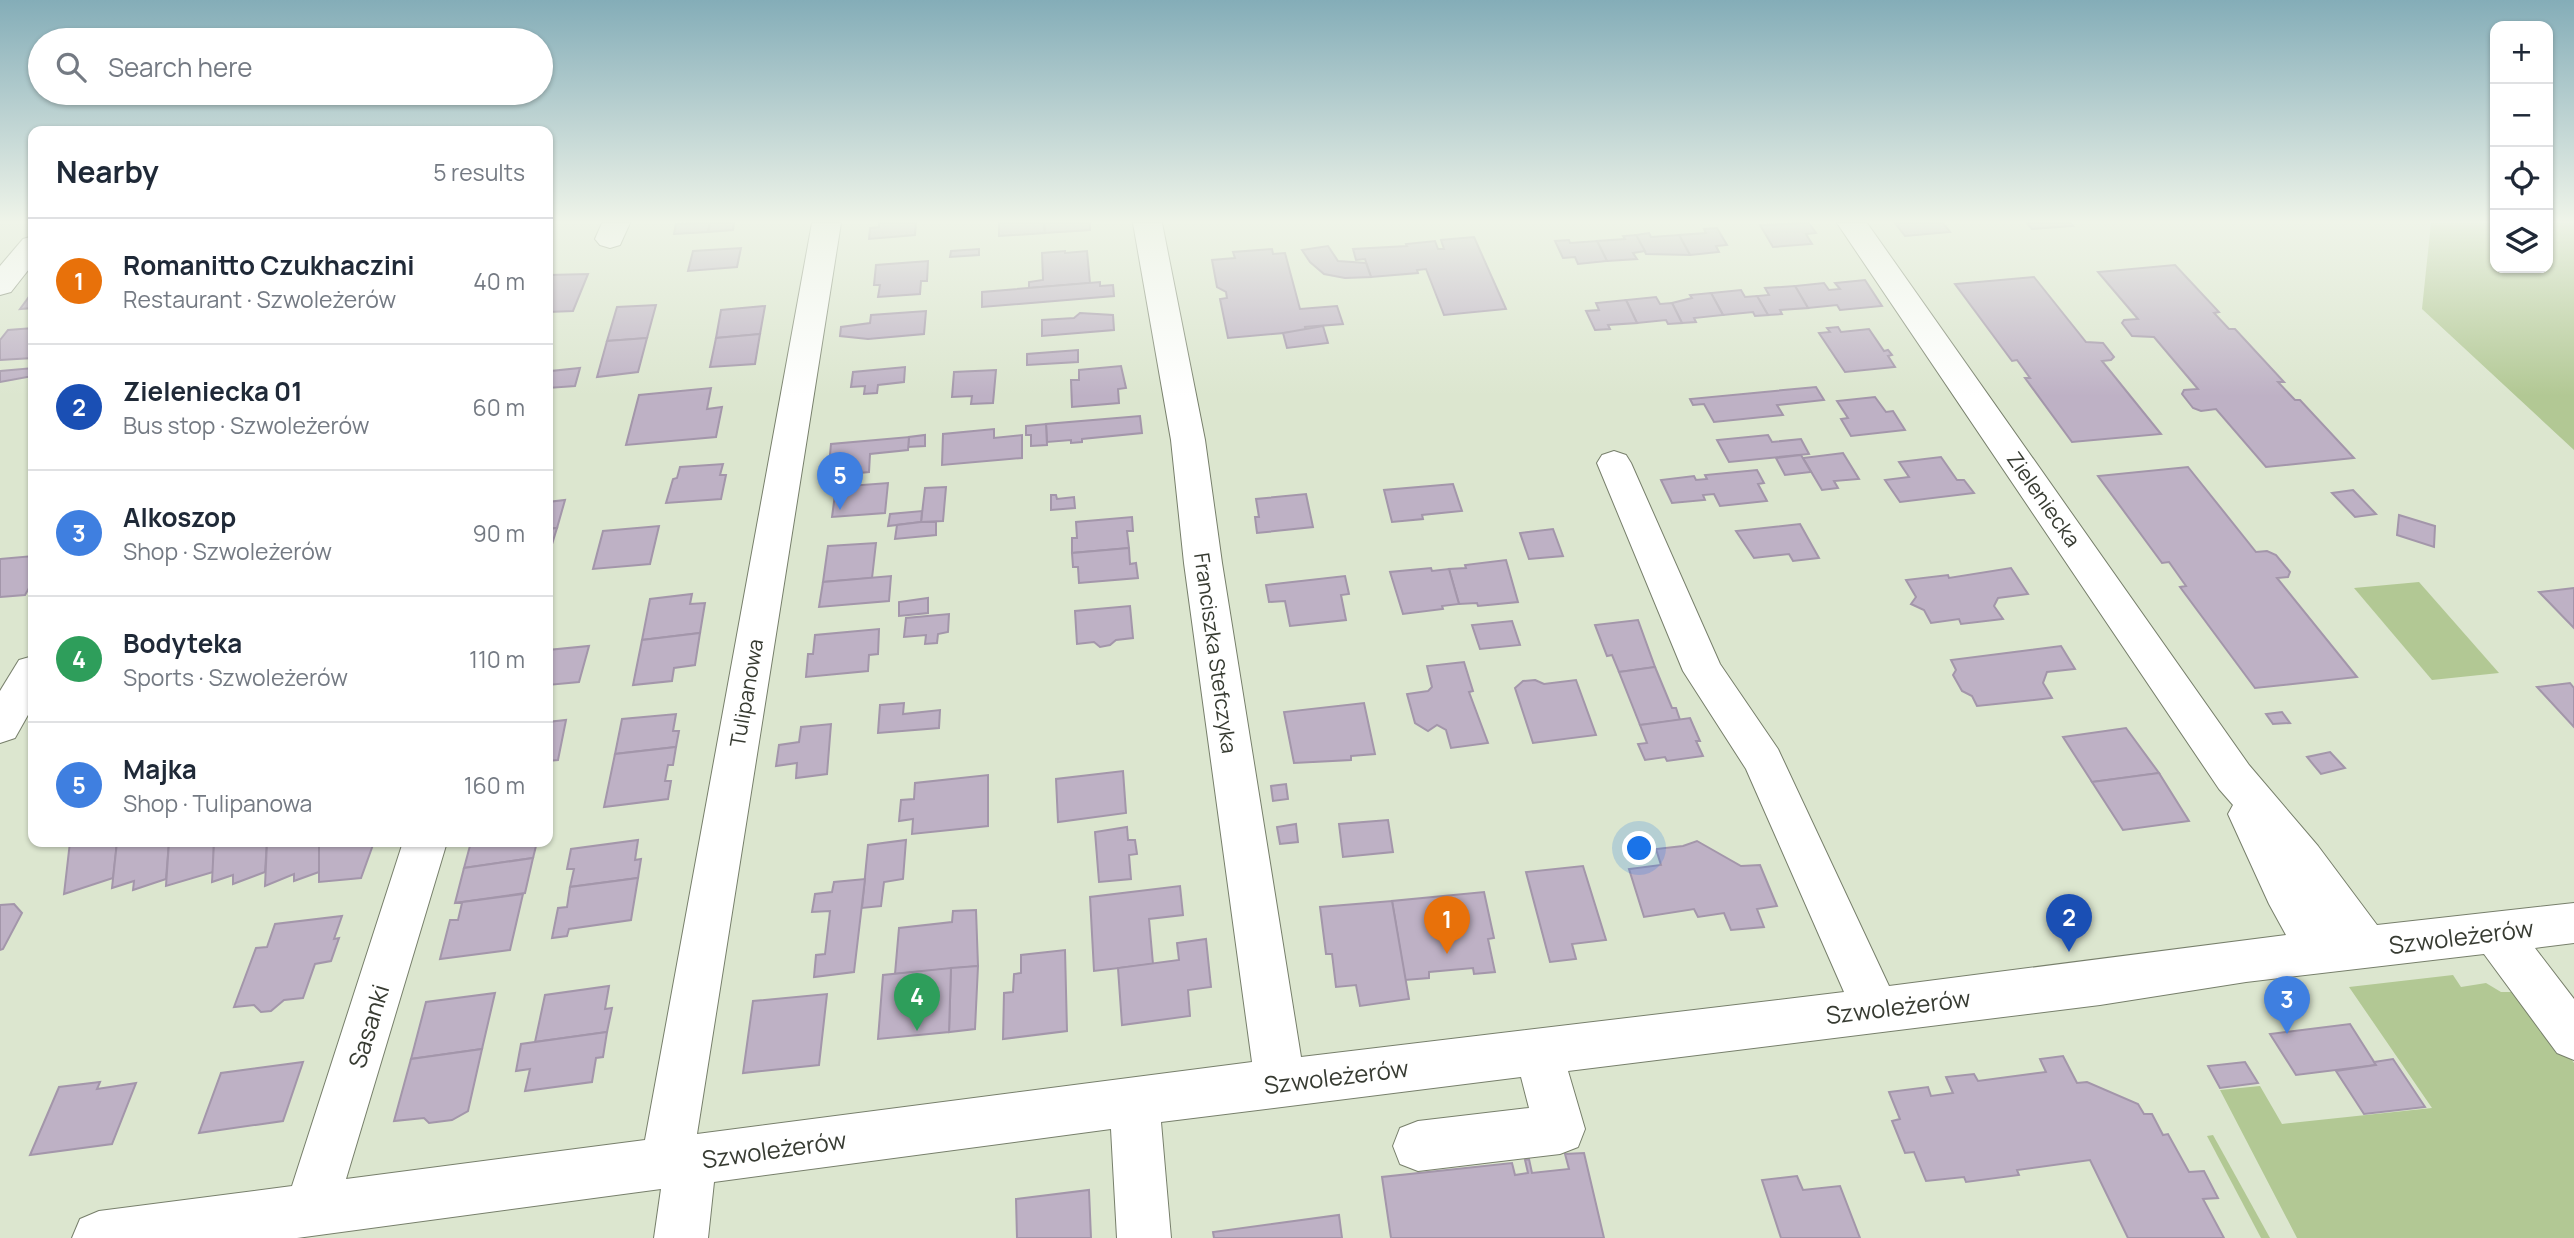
<!DOCTYPE html>
<html lang="en">
<head>
<meta charset="utf-8">
<style>
  :root { --surface:#fff; --page:#f6f6f7; --text:#1f2937; --muted:#747a83; --line:#e0e1e3; --accent:#8135a6 }
  body { margin:0; font-family:Manrope,sans-serif; background:var(--page); color:var(--text) }
  .controls { position:absolute; right:21px; top:21px; display:grid; overflow:hidden; border-radius:14px; box-shadow:0 2px 5px #0004 }
  .controls button { width:63px; height:63px; display:grid; place-items:center; padding:0; border:0; border-bottom:2px solid var(--line); background:var(--surface); color:var(--text); font:35px sans-serif }
  .you { position:absolute; left:1640px; top:849px; width:24px; height:24px; margin:-18px; border:5px solid #fff; border-radius:50%; background:#1a73e8; box-shadow:0 0 0 10px #1a73e833 }
  .badge { display:grid; place-items:center; width:46px; height:46px; border-radius:50%; background:var(--accent); color:#fff; font-size:23px; font-weight:700 }
  .pin { position:absolute; translate:-50% -58px; filter:drop-shadow(0 2px 4px #0008) }
  .pin::after { content:''; position:absolute; top:37px; width:24px; height:21px; background:inherit; clip-path:polygon(0 0,100% 0,50% 100%) }
  .list { margin:0; padding:0; list-style:none }
  h2 { display:flex; justify-content:space-between; align-items:center; height:91px; margin:0; padding:0 28px; font-size:30px }
  h2 small { font-size:23px; font-weight:400; color:var(--muted) }
  .list li { display:grid; grid-template-columns:46px 1fr auto; gap:21px; align-items:center; box-sizing:border-box; height:126px; padding:0 28px; border-top:2px solid var(--line) }
  .list b { display:block; font-size:26px; white-space:nowrap }
  .list p { margin:0; font-size:23px; white-space:nowrap; color:var(--muted) }
  .list em { font-size:23px; font-style:normal; color:var(--muted) }
  .icon { flex:none; width:38px; height:38px; fill:none; stroke:currentColor; stroke-width:2; stroke-linecap:round; stroke-linejoin:round }
  .map { position:relative; flex:none; width:2574px; height:1238px; overflow:hidden }
  .search { position:absolute; background:var(--surface); box-shadow:0 2px 5px #0004; left:28px; top:28px; width:525px; height:77px; display:flex; align-items:center; gap:18px; box-sizing:border-box; padding:0 24px; border-radius:38px; color:var(--muted); font-size:26px }
  .panel { position:absolute; background:var(--surface); box-shadow:0 2px 5px #0004; left:28px; top:126px; width:525px; height:721px; border-radius:14px }
  .map>svg:first-child { display:block }
</style>
</head>
<body>
<div class="map">
<svg width="2574" height="1238" viewBox="0 0 2574 1238">
  <rect width="100%" height="100%" fill="#dce6cf"/>
  <!-- green -->
  <g fill="#b2c894">
    <path d="M2431,223H2495V268H2548V223H2574V450L2422,309Z"/>
    <path d="M2419,582L2499,673L2432,680L2354,588Z"/>
    <path d="M2453,975L2461,987L2486,983L2501,992H2521L2574,1063V1238H2297L2220,1090L2260,1086L2282,1124L2432,1108L2349,987Z"/>
    <path d="M2213,1135L2270,1238H2261L2207,1136Z"/>
  </g>
  <!-- building -->
  <g fill="#beb1c5" stroke="#a396aa" stroke-width="2">
    <path d="M710,223L708,232L674,234L676,224Z"/>
    <path d="M710,223H734L733,230L708,232Z"/>
    <path d="M879,223H916L915,235L869,239L870,228L879,227Z"/>
    <path d="M999,223H1044L1045,233L999,236Z"/>
    <path d="M1044,223H1090V230L1045,233Z"/>
    <path d="M1809,223L1816,233L1806,234L1812,244L1773,247L1760,225Z"/>
    <path d="M1895,223H1943L1950,232L1905,236Z"/>
    <path d="M2027,223H2071L2073,226L2032,229Z"/>
    <path d="M1717,228L1727,245L1716,246L1719,252L1690,255L1679,235L1706,233L1704,229Z"/>
    <path d="M1649,233L1651,237L1679,235L1690,255L1646,254L1636,235Z"/>
    <path d="M1636,235L1645,251L1633,253L1637,259L1607,261L1597,241L1625,239L1623,236Z"/>
    <path d="M1474,237L1506,309L1444,315L1426,269L1417,270L1418,273L1371,277L1365,259L1356,260L1353,249L1407,246L1406,244L1435,241L1438,249H1444L1441,240Z"/>
    <path d="M1569,240L1570,243L1597,241L1607,261L1578,264L1575,257L1563,258L1555,241Z"/>
    <path d="M1328,246L1338,261L1366,263L1371,277L1345,278L1324,274L1310,262L1302,250Z"/>
    <path d="M741,248L737,267L688,271L693,251Z"/>
    <path d="M979,249V255L950,257L951,251Z"/>
    <path d="M1272,249L1273,254L1285,253L1300,309L1337,306L1343,324L1305,327L1306,331L1228,338L1220,299L1227,298L1226,292L1217,287L1212,260L1235,258L1233,252Z"/>
    <path d="M1065,251V253L1087,251L1090,283L1029,288V282L1043,280L1042,253Z"/>
    <path d="M928,261L927,281H921L920,294L878,297L880,285H874L876,265Z"/>
    <path d="M2175,265L2219,312L2214,313L2229,329H2235L2284,382H2278L2295,400H2300L2354,458L2266,467L2216,409L2201,411L2193,408L2182,394L2184,390L2198,389L2154,337L2132,336L2122,323L2124,320L2138,319L2098,272Z"/>
    <path d="M588,274L573,311L548,312V275Z"/>
    <path d="M2034,277L2086,342L2103,343L2114,357L2111,360L2102,361L2161,434L2072,442L2025,378H2030L2017,360L2012,361L1955,284Z"/>
    <path d="M1865,280L1882,306L1840,310L1837,305L1808,308L1795,286L1824,283L1829,290L1840,289L1835,283Z"/>
    <path d="M1100,282V286L1113,285L1114,296L982,307V292Z"/>
    <path d="M1795,286L1808,308L1780,310L1782,314L1768,315L1757,296L1769,295L1765,288Z"/>
    <path d="M1741,290L1745,297L1757,296L1768,315L1755,316L1753,312L1723,315L1711,293Z"/>
    <path d="M33,291V308L20,309Z"/>
    <path d="M1711,293L1723,315L1694,318L1696,322L1682,323L1672,303L1692,298L1690,295Z"/>
    <path d="M1656,297L1660,304L1672,303L1682,323L1668,324L1666,320L1637,323L1626,300Z"/>
    <path d="M1626,300L1637,323L1608,325L1610,329L1595,330L1586,311L1599,310L1596,303Z"/>
    <path d="M656,305L647,338L607,341L617,307Z"/>
    <path d="M765,306L760,334L716,338L721,310Z"/>
    <path d="M926,311L924,334L868,339L840,336L841,327L870,323L871,315Z"/>
    <path d="M1080,313L1113,315L1114,330L1042,336V320L1074,318Z"/>
    <path d="M1323,326L1328,343L1287,348L1283,333Z"/>
    <path d="M1838,327L1841,332L1869,329L1884,351L1888,350L1892,355L1888,356L1895,367L1845,372L1819,333L1830,332L1827,328Z"/>
    <path d="M33,328V358L0,360V340L8,330Z"/>
    <path d="M760,334L755,364L710,367L716,338Z"/>
    <path d="M647,338L638,372L597,377L607,341Z"/>
    <path d="M1078,350V362L1027,365V354Z"/>
    <path d="M1121,366L1126,388L1118,389L1119,403L1072,407L1071,380H1079V370Z"/>
    <path d="M905,367L904,382L878,385L877,393L864,394L865,386L851,387L853,372Z"/>
    <path d="M33,368V376L0,382V371Z"/>
    <path d="M580,368L575,386L548,388L551,371Z"/>
    <path d="M996,370L993,403L971,404L972,396L952,397L954,372Z"/>
    <path d="M1816,387L1824,400L1777,405L1783,415L1714,422L1704,404L1693,405L1690,399Z"/>
    <path d="M711,388L707,409L722,407L716,437L626,445L639,395Z"/>
    <path d="M1875,397L1886,412L1893,411L1905,430L1851,436L1841,419L1848,418L1837,401Z"/>
    <path d="M1140,416L1142,433L1082,439V442L1071,443V440L1047,442L1046,424Z"/>
    <path d="M1046,424L1047,445L1031,446V435H1026V426Z"/>
    <path d="M994,429V438L1022,435V458L942,465L943,434Z"/>
    <path d="M925,435V446L908,447L909,437Z"/>
    <path d="M1768,435L1772,442L1801,439L1809,454L1729,462L1717,440Z"/>
    <path d="M909,437L908,450L870,454L869,472L828,476L831,444Z"/>
    <path d="M1843,453L1859,479L1834,481L1838,488L1822,490L1803,458Z"/>
    <path d="M1801,455L1811,472L1785,475L1776,458Z"/>
    <path d="M1941,457L1957,480H1964L1974,493L1900,502L1885,480L1909,477L1899,462Z"/>
    <path d="M723,464L720,475H726L721,499L666,503L673,479L677,478L680,467Z"/>
    <path d="M2188,467L2256,552L2267,551L2276,555L2290,572L2288,577L2277,578L2357,677L2255,688L2180,587L2186,586L2169,562L2162,563L2098,476Z"/>
    <path d="M1757,470L1764,483L1758,484L1767,501L1720,506L1714,494L1703,495L1705,500L1672,503L1661,480L1694,476L1696,480L1707,479L1705,475Z"/>
    <path d="M888,483L885,513L832,517L836,487Z"/>
    <path d="M1453,484L1462,511L1422,515L1423,519L1392,522L1384,490Z"/>
    <path d="M946,487L943,521L921,522L925,488Z"/>
    <path d="M2353,490L2376,514L2355,517L2332,493Z"/>
    <path d="M1306,494L1313,527L1257,533L1255,517H1259L1256,499Z"/>
    <path d="M1051,495H1056L1057,499L1074,497L1075,508L1051,510Z"/>
    <path d="M565,500L557,528L548,529V502Z"/>
    <path d="M922,511L921,522L888,526L890,514Z"/>
    <path d="M2399,515L2435,526L2434,547L2397,535Z"/>
    <path d="M1132,517L1133,531H1127L1129,548L1072,553V538H1077L1076,522Z"/>
    <path d="M921,522H936V535L895,539L897,525Z"/>
    <path d="M1800,524L1819,558L1793,561L1789,554L1754,558L1736,531Z"/>
    <path d="M659,526L650,564L593,569L603,531Z"/>
    <path d="M557,528L549,554H548V529Z"/>
    <path d="M1553,529L1563,556L1529,559L1520,533Z"/>
    <path d="M876,543L872,578L823,582L828,546Z"/>
    <path d="M1129,548L1130,564L1136,563L1138,578L1079,583L1078,567H1073L1072,553Z"/>
    <path d="M33,556V581L25,595L0,597V559Z"/>
    <path d="M1506,560L1518,602L1478,606L1477,603L1459,604L1449,569L1466,568L1465,565Z"/>
    <path d="M1431,568L1432,571L1449,569L1459,604L1442,606L1443,609L1403,614L1390,572Z"/>
    <path d="M2011,568L2028,594L1998,598L1994,606L2003,619L1961,624L1959,619L1931,623L1924,610L1911,604L1916,597L1906,580L1948,575L1949,578Z"/>
    <path d="M891,576L889,601L819,607L823,582Z"/>
    <path d="M1345,576L1349,594L1341,595L1346,620L1290,626L1285,601L1269,602L1266,585Z"/>
    <path d="M2574,588V628L2539,592Z"/>
    <path d="M692,594L690,604L705,603L700,633L642,640L650,599Z"/>
    <path d="M928,598V613L899,616V602Z"/>
    <path d="M1130,606L1133,638L1116,640L1110,645L1100,647L1094,642L1077,644L1075,611Z"/>
    <path d="M949,614L948,632L938,634L937,643L925,644L926,635L904,637L906,618Z"/>
    <path d="M1638,620L1655,667L1619,672L1612,655L1607,656L1595,625Z"/>
    <path d="M1512,621L1520,645L1480,649L1472,625Z"/>
    <path d="M879,629L878,654L869,655L868,671L806,677L808,654H813L815,635Z"/>
    <path d="M700,633L695,665L674,668L672,681L633,685L642,640Z"/>
    <path d="M589,646L579,682L548,685V650Z"/>
    <path d="M2061,646L2075,669L2047,672L2043,683L2052,698L1977,706L1972,696L1962,691L1953,675L1956,670L1951,660Z"/>
    <path d="M1464,662L1473,691L1469,692L1488,743L1451,748L1446,730L1437,725L1428,731L1415,723L1407,694L1428,691L1432,687L1427,666Z"/>
    <path d="M1655,667L1672,708H1676L1680,720L1640,725L1619,672Z"/>
    <path d="M1535,680L1544,684L1576,680L1596,735L1533,743L1515,688L1523,681Z"/>
    <path d="M2570,683L2574,688V727L2537,687Z"/>
    <path d="M904,703L903,714L940,710L939,728L878,733L880,705Z"/>
    <path d="M1364,703L1375,754L1351,756V760L1294,763L1284,712Z"/>
    <path d="M2282,712L2290,723L2273,724L2266,714Z"/>
    <path d="M676,714L673,731H679L676,747L615,754L622,719Z"/>
    <path d="M1690,718L1700,741H1696L1703,756L1667,761L1665,757L1645,760L1638,744L1647,743L1640,725Z"/>
    <path d="M566,720L558,760L548,761V722Z"/>
    <path d="M831,724L827,774L796,778L797,763L776,766L779,745L799,742L801,727Z"/>
    <path d="M2126,728L2159,773L2092,782L2063,737Z"/>
    <path d="M676,747L673,765H668L665,781H671L668,799L604,807L615,754Z"/>
    <path d="M2330,752L2345,768L2321,774L2307,757Z"/>
    <path d="M1123,771L1126,813L1058,822L1056,779Z"/>
    <path d="M2159,773L2189,821L2123,830L2092,782Z"/>
    <path d="M988,775V826L912,834L913,819L899,821L901,800L914,799L915,783Z"/>
    <path d="M1286,784L1288,799L1273,801L1271,786Z"/>
    <path d="M1388,820L1393,852L1343,857L1339,824Z"/>
    <path d="M1296,824L1298,842L1280,844L1277,827Z"/>
    <path d="M1127,827L1128,840H1135L1137,854L1129,855L1131,879L1099,882L1095,832Z"/>
    <path d="M638,840L635,860L641,859L638,878L570,887L574,869H567L571,849Z"/>
    <path d="M906,840L903,879L884,882L881,906L862,908L868,845Z"/>
    <path d="M1697,841L1741,866L1760,865L1777,906L1757,909L1764,927L1731,930L1724,913L1698,917L1694,909L1644,917L1629,869L1661,865L1656,849L1683,846Z"/>
    <path d="M70,842H117L113,878L64,894Z"/>
    <path d="M117,842H169L166,879L133,890L134,881L112,888Z"/>
    <path d="M169,842H214L213,872L166,886Z"/>
    <path d="M214,842H267L265,872L233,884V875L212,882Z"/>
    <path d="M267,842H319V872L294,881V874L265,886Z"/>
    <path d="M319,842H374L361,878L319,882Z"/>
    <path d="M471,842H537L533,858L464,868Z"/>
    <path d="M533,858L525,893L455,903L464,868Z"/>
    <path d="M1583,866L1606,940L1572,944L1576,959L1550,962L1526,872Z"/>
    <path d="M638,878L631,920L569,929L567,936L552,938L558,908L567,907L570,887Z"/>
    <path d="M865,879L854,972L814,977L816,955L825,954L830,911L812,912L815,894L832,892L834,882Z"/>
    <path d="M1180,886L1183,915L1149,919L1153,964L1094,971L1090,897Z"/>
    <path d="M1484,892L1494,938L1488,939L1495,972L1474,974L1473,968L1429,972V978L1405,980L1392,901Z"/>
    <path d="M523,894L510,950L440,959L450,920H458L462,903H455Z"/>
    <path d="M1392,901L1409,999L1360,1006L1356,985L1336,987L1332,954H1326L1320,907Z"/>
    <path d="M14,904L22,913L3,949L0,950V905Z"/>
    <path d="M976,910L978,966L895,974L899,928L952,922L953,911Z"/>
    <path d="M342,916L334,939L339,938L331,961L315,964L303,998L284,1000L271,1011L261,1012L254,1005L234,1007L256,948L267,947L275,924Z"/>
    <path d="M1206,939L1211,987L1188,990L1190,1016L1122,1025L1118,968L1179,960L1177,943Z"/>
    <path d="M1065,950L1067,1031L1003,1039L1004,993L1013,992L1014,974L1021,973V955Z"/>
    <path d="M978,966L975,1029L949,1032L951,968Z"/>
    <path d="M951,968L949,1032L878,1039L883,975Z"/>
    <path d="M609,986L605,1009L612,1008L607,1032L535,1042L545,995Z"/>
    <path d="M495,993L482,1049L411,1059L426,1002Z"/>
    <path d="M827,994L819,1065L743,1073L753,1001Z"/>
    <path d="M2350,1024L2376,1065L2296,1075L2270,1034Z"/>
    <path d="M607,1032L603,1057L596,1058L592,1082L525,1091L530,1069L516,1071L521,1044Z"/>
    <path d="M482,1049L468,1111L452,1120L429,1123L424,1118L394,1121L411,1059Z"/>
    <path d="M2063,1056L2077,1083L2087,1082L2138,1104L2144,1114H2152L2163,1135L2168,1134L2189,1172L2204,1171L2218,1198L2203,1199L2224,1238H2128L2090,1160L2017,1170L2019,1175L1966,1182L1964,1177L1926,1181L1914,1152L1905,1153L1892,1121L1900,1119L1889,1092L1928,1087L1931,1096L1953,1093L1946,1077L1974,1074L1978,1081L2046,1072L2040,1059Z"/>
    <path d="M2393,1059L2425,1107L2364,1114L2336,1071L2376,1065L2374,1062Z"/>
    <path d="M303,1062L283,1121L199,1133L221,1073Z"/>
    <path d="M2245,1062L2258,1083L2220,1088L2208,1066Z"/>
    <path d="M100,1082L97,1089L136,1083L112,1144L30,1155L59,1087Z"/>
    <path d="M1584,1153L1604,1238H1391L1382,1177L1512,1163L1515,1175L1528,1173L1525,1160L1529,1159L1532,1173L1569,1169L1565,1154Z"/>
    <path d="M1797,1176L1803,1190L1840,1186L1860,1238H1781L1762,1180Z"/>
    <path d="M1089,1190L1091,1238H1017L1016,1199Z"/>
    <path d="M1339,1215L1342,1238H1214L1213,1232Z"/>
  </g>
  <g fill="none" stroke-linecap="round" stroke-linejoin="round">
    <!-- minor casing -->
    <g stroke="#777f6b" stroke-width="2">
      <g id="minor">
        <path d="M602,223H630L620,245L610,248L600,245L595,239Z"/>
        <path d="M812,223H841L697,1134L1252,1062L1184,563L1171,440L1133,223H1162L1205,440L1222,563L1301,1057L1844,992L1746,769L1683,671L1597,463L1602,455L1614,451L1626,455L1631,463L1720,664L1778,749L1889,986L2286,935L2269,904L2228,814L2233,805L2219,789L1837,223H1867L2249,765L2318,846L2377,925L2574,903V943L2535,948L2574,999V1060L2557,1053L2484,954L2246,982L2100,1005L1568,1071L1585,1129L1578,1147L1560,1154L1418,1171L1400,1164L1393,1146L1400,1128L1418,1121L1529,1108L1521,1077L1161,1122L1171,1238H1117L1111,1129L714,1182L708,1238H654L661,1189L297,1238H72L80,1219L99,1211L292,1186L403,842H447L346,1179L645,1140Z"/>
        <path d="M33,236V264L11,292L0,295V266L23,239Z"/>
        <path d="M33,656V706L15,738L0,743V691L19,660Z"/>
      </g>
    </g>
    <!-- minor -->
    <use href="#minor" fill="#fff" fill-rule="evenodd"/>
  </g>
  <!-- sky -->
  <linearGradient id="sky" x2="0" y2="1"><stop stop-color="#84adb8"/><stop offset="0.56" stop-color="#eff4e9"/><stop offset="1" stop-color="#eff4e9" stop-opacity="0"/></linearGradient>
  <rect width="2574" height="396" fill="url(#sky)"/>
  <g text-anchor="middle" dominant-baseline="central" stroke-width="6" stroke-linejoin="round" paint-order="stroke">
    <!-- street labels -->
    <g font-size="21" fill="#373b32" stroke="#fff">
      <text transform="translate(2044 499) rotate(55)">Zieleniecka</text>
      <text transform="translate(1216 653) rotate(82)">Franciszka Stefczyka</text>
      <text transform="translate(746 693) rotate(-80)">Tulipanowa</text>
    </g>
    <!-- near-street labels -->
    <g font-size="24" fill="#373b32" stroke="#fff">
      <text transform="translate(2461 936) rotate(-7)">Szwoleżerów</text>
      <text transform="translate(1898 1006) rotate(-7)">Szwoleżerów</text>
      <text transform="translate(368 1026) rotate(-73)">Sasanki</text>
      <text transform="translate(1336 1076) rotate(-7)">Szwoleżerów</text>
      <text transform="translate(774 1149) rotate(-8)">Szwoleżerów</text>
    </g>
  </g>
</svg>
<div class="controls">
<button>+</button>
<button>−</button>
<button><svg class="icon" aria-label="locate" viewBox="0 0 24 24"><circle cx="12" cy="12" r="6"/><path d="M12 2v4M12 18v4M2 12h4M18 12h4"/></svg></button>
<button><svg class="icon" aria-label="layers" viewBox="0 0 24 24"><path d="M12 4l9 5-9 5-9-5zM3 14l9 5 9-5"/></svg></button>
</div>
<div class="you"></div>
<div class="pin badge" style="left:1447px;top:954px;background:#e8710a">1</div>
<div class="pin badge" style="left:2069px;top:952px;background:#1a4fb4">2</div>
<div class="pin badge" style="left:2287px;top:1034px;background:#3f7fe0">3</div>
<div class="pin badge" style="left:917px;top:1031px;background:#2e9e5b">4</div>
<div class="pin badge" style="left:840px;top:510px;background:#3f7fe0">5</div>
<div class="search"><svg class="icon" aria-label="search" viewBox="0 0 24 24"><circle cx="10" cy="10" r="6"/><path d="M15 15l6 6"/></svg>Search here</div>
<section class="panel">
<h2>Nearby<small>5 results</small></h2>
<ul class="list">
<li><span class="badge" style="background:#e8710a">1</span><div><b>Romanitto Czukhaczini</b><p>Restaurant · Szwoleżerów</p></div><em>40 m</em></li>
<li><span class="badge" style="background:#1a4fb4">2</span><div><b>Zieleniecka 01</b><p>Bus stop · Szwoleżerów</p></div><em>60 m</em></li>
<li><span class="badge" style="background:#3f7fe0">3</span><div><b>Alkoszop</b><p>Shop · Szwoleżerów</p></div><em>90 m</em></li>
<li><span class="badge" style="background:#2e9e5b">4</span><div><b>Bodyteka</b><p>Sports · Szwoleżerów</p></div><em>110 m</em></li>
<li><span class="badge" style="background:#3f7fe0">5</span><div><b>Majka</b><p>Shop · Tulipanowa</p></div><em>160 m</em></li>
</ul>
</section>
</div>
</body>
</html>
